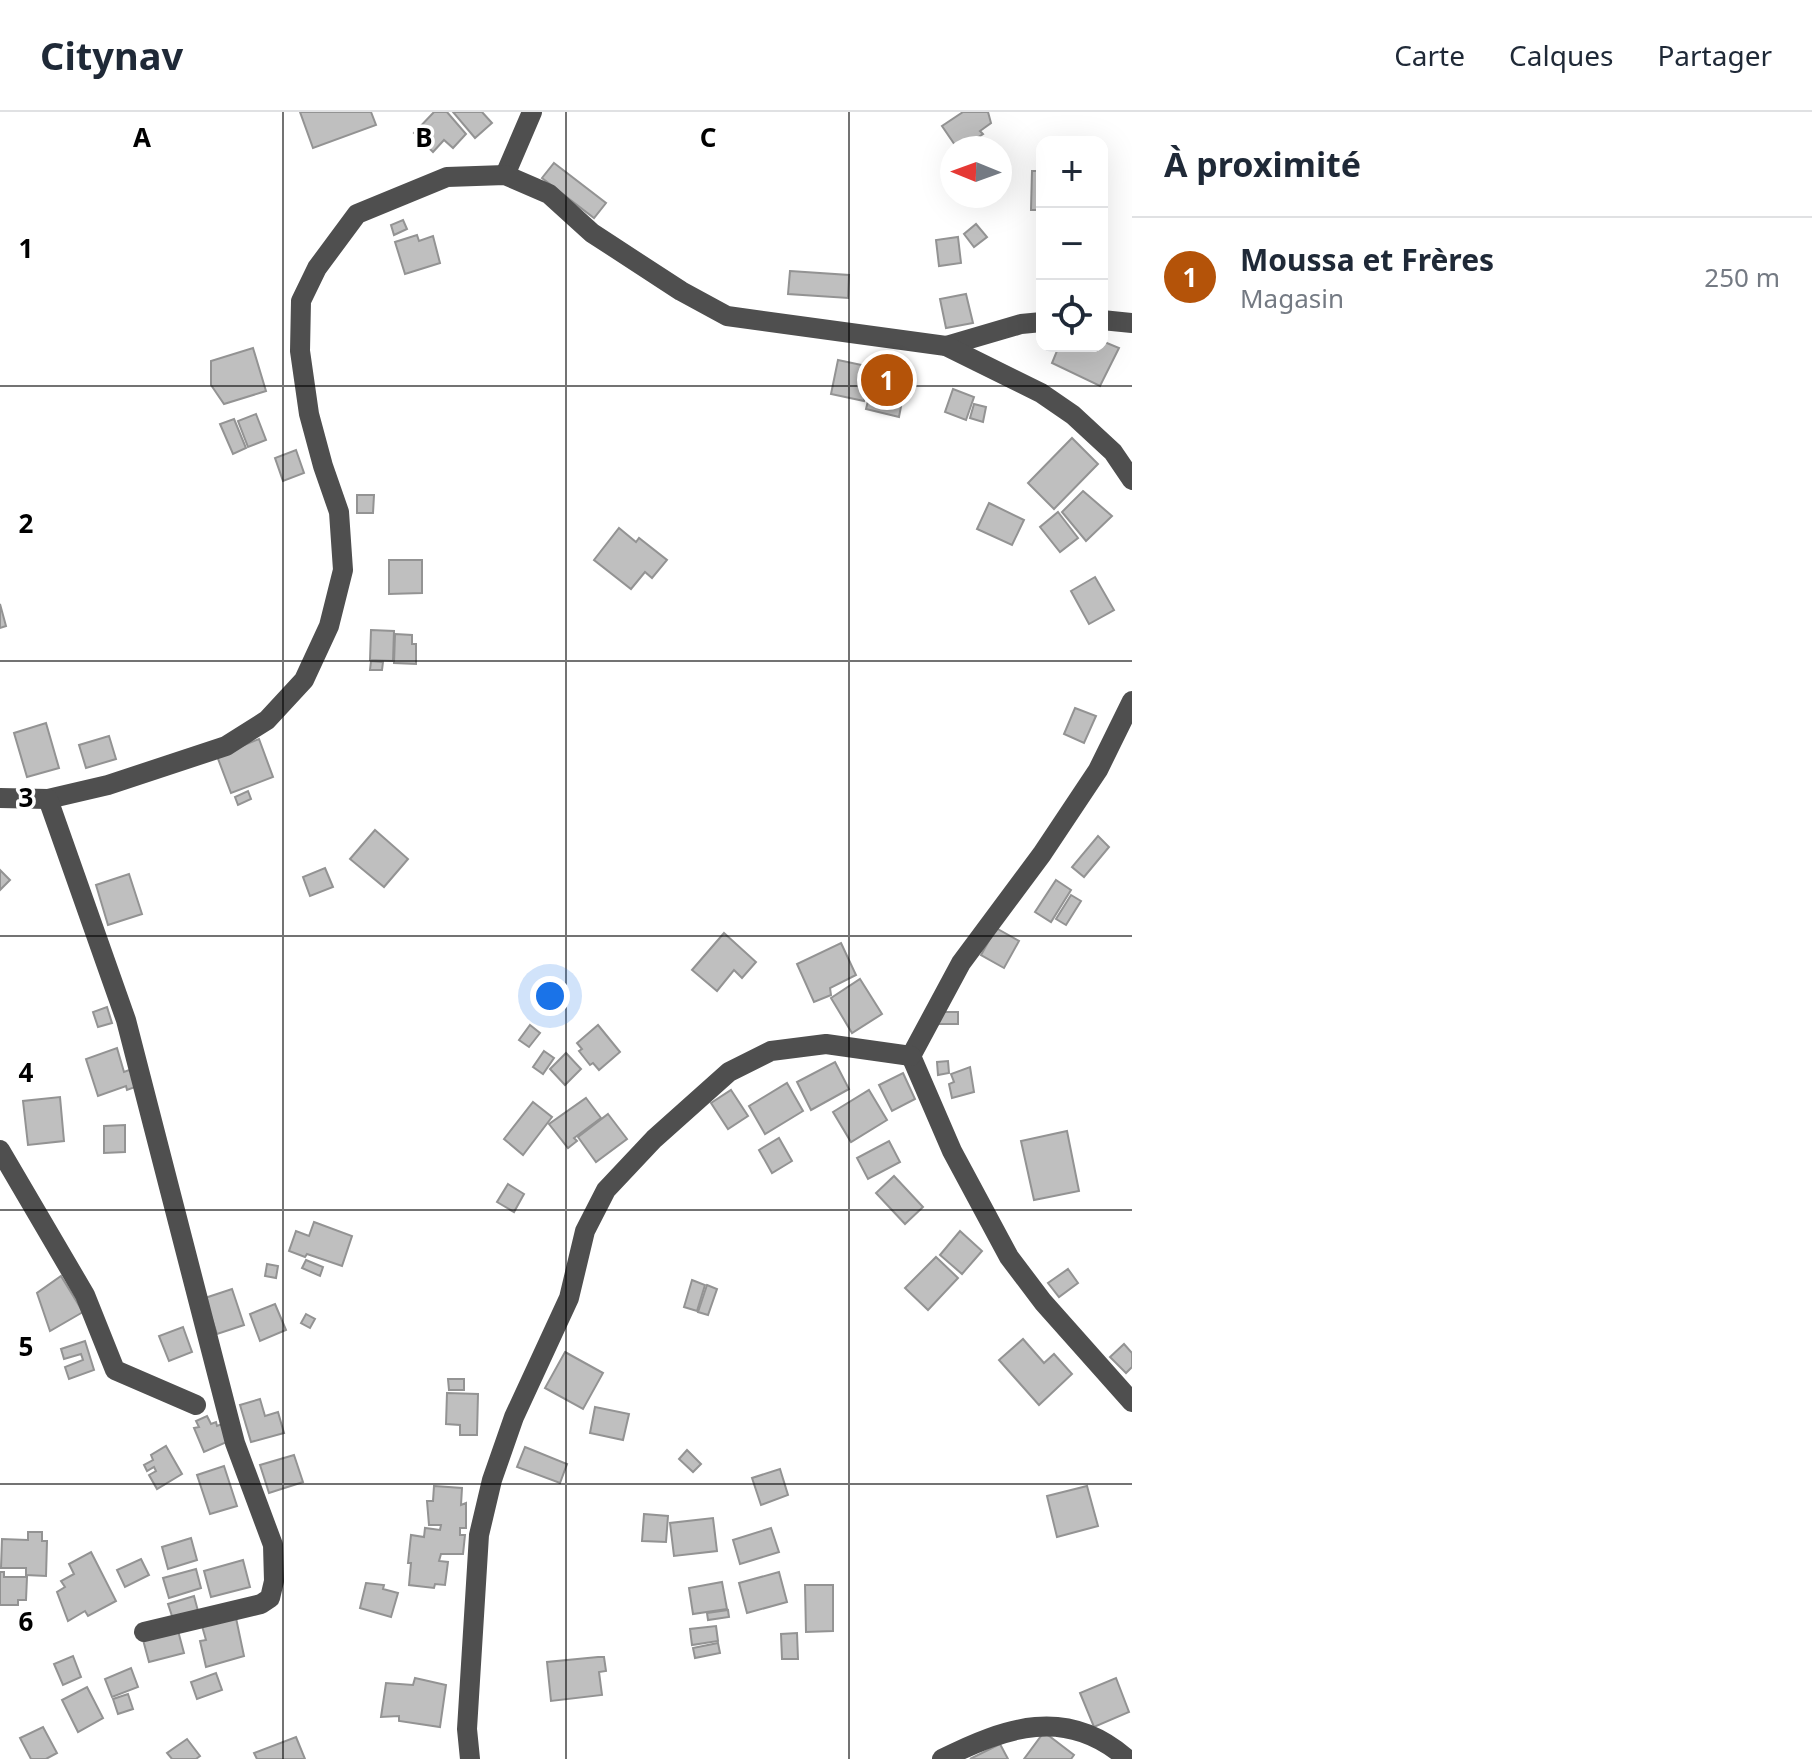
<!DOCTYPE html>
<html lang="fr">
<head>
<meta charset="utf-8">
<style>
  :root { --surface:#fff; --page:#f6f6f7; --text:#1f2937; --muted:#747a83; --line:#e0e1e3; --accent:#b45309 }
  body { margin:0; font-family:"Noto Sans",sans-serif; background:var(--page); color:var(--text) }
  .controls { position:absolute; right:24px; top:24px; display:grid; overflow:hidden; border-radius:16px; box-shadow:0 8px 32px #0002 }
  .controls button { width:72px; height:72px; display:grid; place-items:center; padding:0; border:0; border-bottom:2px solid var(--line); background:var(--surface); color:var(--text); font:40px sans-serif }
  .compass { position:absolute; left:940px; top:24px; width:72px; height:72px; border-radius:50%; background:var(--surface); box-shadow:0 8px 32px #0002; rotate:271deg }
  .you { position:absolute; left:550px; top:884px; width:28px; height:28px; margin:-20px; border:6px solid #fff; border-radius:50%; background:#1a73e8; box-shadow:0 0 0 12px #1a73e833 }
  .badge { display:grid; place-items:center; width:52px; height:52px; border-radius:50%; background:var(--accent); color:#fff; font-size:26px; font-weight:700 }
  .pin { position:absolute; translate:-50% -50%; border:4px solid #fff; box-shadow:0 2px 8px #0006 }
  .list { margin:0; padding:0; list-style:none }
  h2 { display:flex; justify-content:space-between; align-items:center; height:104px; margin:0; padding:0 32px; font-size:34px }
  h2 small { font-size:26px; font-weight:400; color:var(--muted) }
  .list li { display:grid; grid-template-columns:52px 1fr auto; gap:24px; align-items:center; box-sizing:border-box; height:120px; padding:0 32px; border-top:2px solid var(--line) }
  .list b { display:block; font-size:30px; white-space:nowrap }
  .list p { margin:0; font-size:26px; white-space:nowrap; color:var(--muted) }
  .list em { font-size:26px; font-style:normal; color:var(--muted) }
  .icon { flex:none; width:44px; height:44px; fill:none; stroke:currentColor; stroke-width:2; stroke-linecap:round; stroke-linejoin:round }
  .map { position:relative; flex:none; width:1132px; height:1647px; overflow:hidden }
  header { display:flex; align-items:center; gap:48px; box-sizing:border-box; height:112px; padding:0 40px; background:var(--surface); border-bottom:2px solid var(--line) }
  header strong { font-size:38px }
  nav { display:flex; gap:44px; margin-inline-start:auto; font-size:28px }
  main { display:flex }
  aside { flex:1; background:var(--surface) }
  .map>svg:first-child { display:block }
</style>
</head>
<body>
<header>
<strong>Citynav</strong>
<nav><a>Carte</a><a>Calques</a><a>Partager</a></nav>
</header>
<main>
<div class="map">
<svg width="1132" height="1647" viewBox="0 0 1132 1647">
  <rect width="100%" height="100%" fill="#fff"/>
  <!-- building -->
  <g fill="#bfbfbf" stroke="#939393" stroke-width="2">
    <path d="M300,0H371L376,13L313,36Z"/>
    <path d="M434,0H447L466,22L453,36L444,28L433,40L414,21Z"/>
    <path d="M453,0H482L492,11L475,26Z"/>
    <path d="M963,0H988L991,11L980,19L983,22L962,36H957L942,14Z"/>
    <path d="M554,51L606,91L594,106L542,66Z"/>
    <path d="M1032,59H1042V98H1031Z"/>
    <path d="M403,108L407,117L394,123L391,113Z"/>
    <path d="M976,112L987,125L974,135L964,122Z"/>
    <path d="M417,123L419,129L433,124L440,151L405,162L395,130Z"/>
    <path d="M958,125L961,151L939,154L936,128Z"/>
    <path d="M790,159L849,163L848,186L788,182Z"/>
    <path d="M966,182L973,211L946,216L940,187Z"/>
    <path d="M1102,229L1119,236L1100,274L1052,251L1059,234H1102Z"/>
    <path d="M253,236L266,279L224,292L211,273V249Z"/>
    <path d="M838,248L871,255L864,289L831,282Z"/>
    <path d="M874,255L903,261L900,280L870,274Z"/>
    <path d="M871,277L903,284L899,305L866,297Z"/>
    <path d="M953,277L974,285L966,308L945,300Z"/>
    <path d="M974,292L986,295L983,310L970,306Z"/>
    <path d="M256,302L266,328L248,335L238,309Z"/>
    <path d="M234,307L246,336L233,342L220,312Z"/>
    <path d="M1072,326L1098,352L1054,397L1028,371Z"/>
    <path d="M296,338L304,361L283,369L275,346Z"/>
    <path d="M1083,379L1112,404L1086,429L1062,400Z"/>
    <path d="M357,383H374L373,401H357Z"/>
    <path d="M989,391L1024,408L1012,433L977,417Z"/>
    <path d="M1058,400L1078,426L1060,440L1040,415Z"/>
    <path d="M619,416L636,430L639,426L667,448L652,466L645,460L631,477L594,448Z"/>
    <path d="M389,448H422V481L389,482Z"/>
    <path d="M1095,465L1114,498L1089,512L1071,479Z"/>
    <path d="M0,492L6,514L0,516Z"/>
    <path d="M371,518L394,519L393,549L370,548Z"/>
    <path d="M395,522L412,523V532H416V552L394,551Z"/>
    <path d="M371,549L383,550L382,558H370Z"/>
    <path d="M1075,596L1096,604L1084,631L1064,622Z"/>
    <path d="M46,611L59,656L27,665L14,621Z"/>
    <path d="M109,624L116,647L86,656L79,633Z"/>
    <path d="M259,627L273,665L231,681L217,644Z"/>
    <path d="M248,679L251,687L238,693L235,685Z"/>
    <path d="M375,718L408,747L384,775L350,747Z"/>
    <path d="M1098,724L1109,735L1084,765L1072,755Z"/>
    <path d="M325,756L333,775L310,784L303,765Z"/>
    <path d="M0,758L10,768L0,778Z"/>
    <path d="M129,762L142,802L108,813L96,773Z"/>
    <path d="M1056,768L1071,778L1051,810L1035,800Z"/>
    <path d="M1071,783L1081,789L1066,813L1056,807Z"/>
    <path d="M996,816L1019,829L1004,856L981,843Z"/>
    <path d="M724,821L756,850L742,866L734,858L717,879L692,858Z"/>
    <path d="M841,831L856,863L830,876L831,883L814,890L797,852Z"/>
    <path d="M860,867L882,902L852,921L831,886Z"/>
    <path d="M107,895L112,911L98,915L93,900Z"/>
    <rect x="936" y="900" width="22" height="12"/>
    <path d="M530,913L540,921L529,935L519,928Z"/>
    <path d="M598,913L620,940L599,958L593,951L590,953L579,939L582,937L577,931Z"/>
    <path d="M117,936L124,960L132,957L138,974L127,978L126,974L98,984L86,947Z"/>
    <path d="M544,939L554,946L543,962L533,955Z"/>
    <path d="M566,941L581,957L565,973L550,957Z"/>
    <path d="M948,949L949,961L938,963L937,950Z"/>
    <path d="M835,950L849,977L811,998L797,970Z"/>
    <path d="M970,955L974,980L952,986L949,972L954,970L951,962Z"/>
    <path d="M903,961L915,987L892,999L879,973Z"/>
    <path d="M787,971L803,999L765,1022L749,994Z"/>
    <path d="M731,978L748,1004L728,1017L711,991Z"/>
    <path d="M869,978L887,1008L851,1030L833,1000Z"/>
    <path d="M60,985L64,1029L28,1033L23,989Z"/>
    <path d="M586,986L601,1006L574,1026L577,1029L568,1036L549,1012Z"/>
    <path d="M533,990L552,1005L523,1043L504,1027Z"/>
    <path d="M608,1002L627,1027L596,1050L578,1025Z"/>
    <path d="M125,1013V1040L104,1041V1014Z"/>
    <path d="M1067,1019L1079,1079L1034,1088L1021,1029Z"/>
    <path d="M779,1026L792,1049L772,1061L759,1038Z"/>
    <path d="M889,1029L900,1050L868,1067L857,1046Z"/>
    <path d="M894,1064L923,1095L905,1112L876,1081Z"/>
    <path d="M508,1072L524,1082L514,1100L497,1090Z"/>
    <path d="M314,1110L352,1124L342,1154L307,1142L305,1145L289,1139L296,1119L309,1124Z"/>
    <path d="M960,1119L982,1139L962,1162L940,1143Z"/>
    <path d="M936,1145L958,1166L928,1198L905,1176Z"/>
    <path d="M306,1148L323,1155L320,1164L302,1156Z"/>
    <path d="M267,1152L278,1154L276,1166L265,1164Z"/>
    <path d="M1068,1157L1078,1171L1059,1185L1048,1171Z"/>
    <path d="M61,1164L83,1200L50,1219L37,1181Z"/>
    <path d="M692,1168L705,1173L697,1199L684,1195Z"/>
    <path d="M707,1173L717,1177L708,1203L698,1200Z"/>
    <path d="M232,1177L244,1213L217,1222L205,1186Z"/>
    <path d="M275,1192L286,1218L260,1229L250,1202Z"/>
    <path d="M306,1202L315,1207L310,1216L301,1211Z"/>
    <path d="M183,1215L192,1240L169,1249L159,1224Z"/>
    <path d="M1023,1227L1044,1251L1054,1242L1072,1262L1039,1293L999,1248Z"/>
    <path d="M85,1229L94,1258L69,1267L65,1255L83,1248L81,1242L64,1247L61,1237Z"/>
    <path d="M1124,1232L1132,1241V1255L1126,1261L1110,1245Z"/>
    <path d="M565,1240L603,1261L583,1297L545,1276Z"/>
    <path d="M448,1267H464V1278H449Z"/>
    <path d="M447,1281L478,1282L477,1323H460V1313L446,1312Z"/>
    <path d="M260,1287L265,1304L278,1300L284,1321L251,1330L240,1293Z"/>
    <path d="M595,1295L629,1302L623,1328L590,1321Z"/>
    <path d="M207,1304L211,1312L216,1310L217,1314L222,1312L229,1329L204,1340L194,1316L199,1315L196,1309Z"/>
    <path d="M166,1334L182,1362L157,1377L149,1363L156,1359L154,1355L147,1359L144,1353L153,1348L151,1343Z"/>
    <path d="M525,1335L567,1352L560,1371L517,1355Z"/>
    <path d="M687,1338L701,1352L693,1360L679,1347Z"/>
    <path d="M294,1343L303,1370L269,1381L260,1353Z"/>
    <path d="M224,1354L237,1394L210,1402L197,1363Z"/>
    <path d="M780,1357L788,1383L761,1393L752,1366Z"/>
    <path d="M434,1374L462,1376L461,1393L466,1391V1416H460V1423H465L463,1442H441L439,1449L448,1450L445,1473L435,1472L434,1476L409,1473L411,1451H408L411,1423L424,1425L425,1416L440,1418L441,1413H429L427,1389H433Z"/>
    <path d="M1087,1374L1098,1414L1057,1425L1047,1384Z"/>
    <path d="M644,1402L668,1404L666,1430L642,1429Z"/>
    <path d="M713,1406L717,1439L674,1444L670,1411Z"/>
    <path d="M771,1416L779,1440L740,1452L733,1428Z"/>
    <path d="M28,1420H42V1429H47L46,1464L26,1463V1456H1L2,1427L28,1428Z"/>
    <path d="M191,1426L197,1448L168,1457L162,1435Z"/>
    <path d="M91,1440L116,1489L88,1504L85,1499L68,1509L57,1480L65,1475L61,1469L74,1462L69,1452Z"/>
    <path d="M141,1447L149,1463L125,1475L117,1458Z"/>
    <path d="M243,1448L250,1475L211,1485L204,1459Z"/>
    <path d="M196,1457L201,1476L169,1486L163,1466Z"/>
    <path d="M0,1460H4V1465H27L26,1488H18V1493H0Z"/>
    <path d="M779,1460L787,1490L747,1501L739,1471Z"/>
    <path d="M722,1470L727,1497L693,1502L689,1476Z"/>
    <path d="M366,1471L384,1473L383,1477L398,1481L391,1505L360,1496Z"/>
    <path d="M805,1473H833V1519L806,1520Z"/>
    <path d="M194,1484L198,1499L173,1507L168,1492Z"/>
    <path d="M728,1498L729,1505L708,1508L707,1501Z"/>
    <path d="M236,1506L244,1544L206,1555L200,1529L206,1528L202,1514Z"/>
    <path d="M716,1514L718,1529L692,1533L690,1517Z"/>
    <path d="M177,1515L184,1541L149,1550L142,1524Z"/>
    <path d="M797,1521L798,1547H782L781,1522Z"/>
    <path d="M718,1531L720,1541L695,1546L693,1536Z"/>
    <path d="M73,1544L81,1565L63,1573L54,1552Z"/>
    <path d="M598,1545H604L606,1559L599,1560L602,1583L551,1589L547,1550Z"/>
    <path d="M131,1556L138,1575L112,1585L105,1567Z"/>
    <path d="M216,1561L222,1578L197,1587L191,1570Z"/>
    <path d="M415,1566L446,1573L440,1615L399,1609V1604L381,1605L386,1571L413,1573Z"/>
    <path d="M1116,1566L1129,1600L1094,1615L1080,1581Z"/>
    <path d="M87,1575L103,1606L78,1620L62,1588Z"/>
    <path d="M128,1582L133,1597L118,1602L113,1587Z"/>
    <path d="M43,1615L57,1641L46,1647H31L20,1626Z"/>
    <path d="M1044,1620L1074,1643L1071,1647H1024Z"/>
    <path d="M296,1625L305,1647H257L254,1641Z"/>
    <path d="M187,1627L200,1644L196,1647H172L167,1641Z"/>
    <path d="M1000,1632L1008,1647H970Z"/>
  </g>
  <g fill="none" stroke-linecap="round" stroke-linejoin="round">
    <!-- minor -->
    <g stroke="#4f4f4f" stroke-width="20">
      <path d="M505,63L532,0"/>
      <path d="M1102,208L1132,211"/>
      <path d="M946,234L1021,212L1042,210"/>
      <path d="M0,686L48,687L108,673L226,634L267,608L304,568L329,514L343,458L339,400L323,354L309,302L300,239L301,189L317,156L357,102L447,65L505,63L549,82L592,121L681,179L727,204L946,234L1041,281L1073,303L1113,340L1132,368"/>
      <path d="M48,687L126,908L235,1331L273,1433L274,1469L270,1486L261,1492L144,1520"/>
      <path d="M911,944L961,851L1042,742L1098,658L1132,589"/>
      <path d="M911,944L952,1039L1009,1145L1043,1190L1132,1290"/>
      <path d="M0,1038L85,1183L115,1258L196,1293"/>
      <path d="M470,1647L467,1617L479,1423L492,1368L514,1305L569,1186L585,1119L606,1078L654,1027L729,960L771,939L826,932L911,944"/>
      <path d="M942,1647C1006,1615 1066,1594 1126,1646"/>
    </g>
  </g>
  <!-- grid -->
  <path fill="none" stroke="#000" stroke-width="2" stroke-opacity="0.55" d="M283,0V1647M566,0V1647M849,0V1647M0,274H1132M0,549H1132M0,824H1132M0,1098H1132M0,1372H1132"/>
  <g font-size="26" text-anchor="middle" font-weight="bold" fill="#000" stroke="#fff" stroke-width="7" stroke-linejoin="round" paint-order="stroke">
    <text x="142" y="35">A</text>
    <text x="424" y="35">B</text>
    <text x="708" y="35">C</text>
    <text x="26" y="146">1</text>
    <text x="26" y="421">2</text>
    <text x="26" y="695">3</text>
    <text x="26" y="970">4</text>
    <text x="26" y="1244">5</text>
    <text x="26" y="1519">6</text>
  </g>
</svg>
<div class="controls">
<button>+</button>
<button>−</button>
<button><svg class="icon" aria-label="locate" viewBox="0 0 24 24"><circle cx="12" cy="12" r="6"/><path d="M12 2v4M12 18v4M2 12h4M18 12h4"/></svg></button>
</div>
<svg class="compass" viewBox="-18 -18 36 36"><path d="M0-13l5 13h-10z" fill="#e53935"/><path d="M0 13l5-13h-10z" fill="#747a83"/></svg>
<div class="you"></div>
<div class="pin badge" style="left:887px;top:268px">1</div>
</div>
<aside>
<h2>À proximité<small></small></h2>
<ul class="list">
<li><span class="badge">1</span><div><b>Moussa et Frères</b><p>Magasin</p></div><em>250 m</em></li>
</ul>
</aside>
</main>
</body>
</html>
